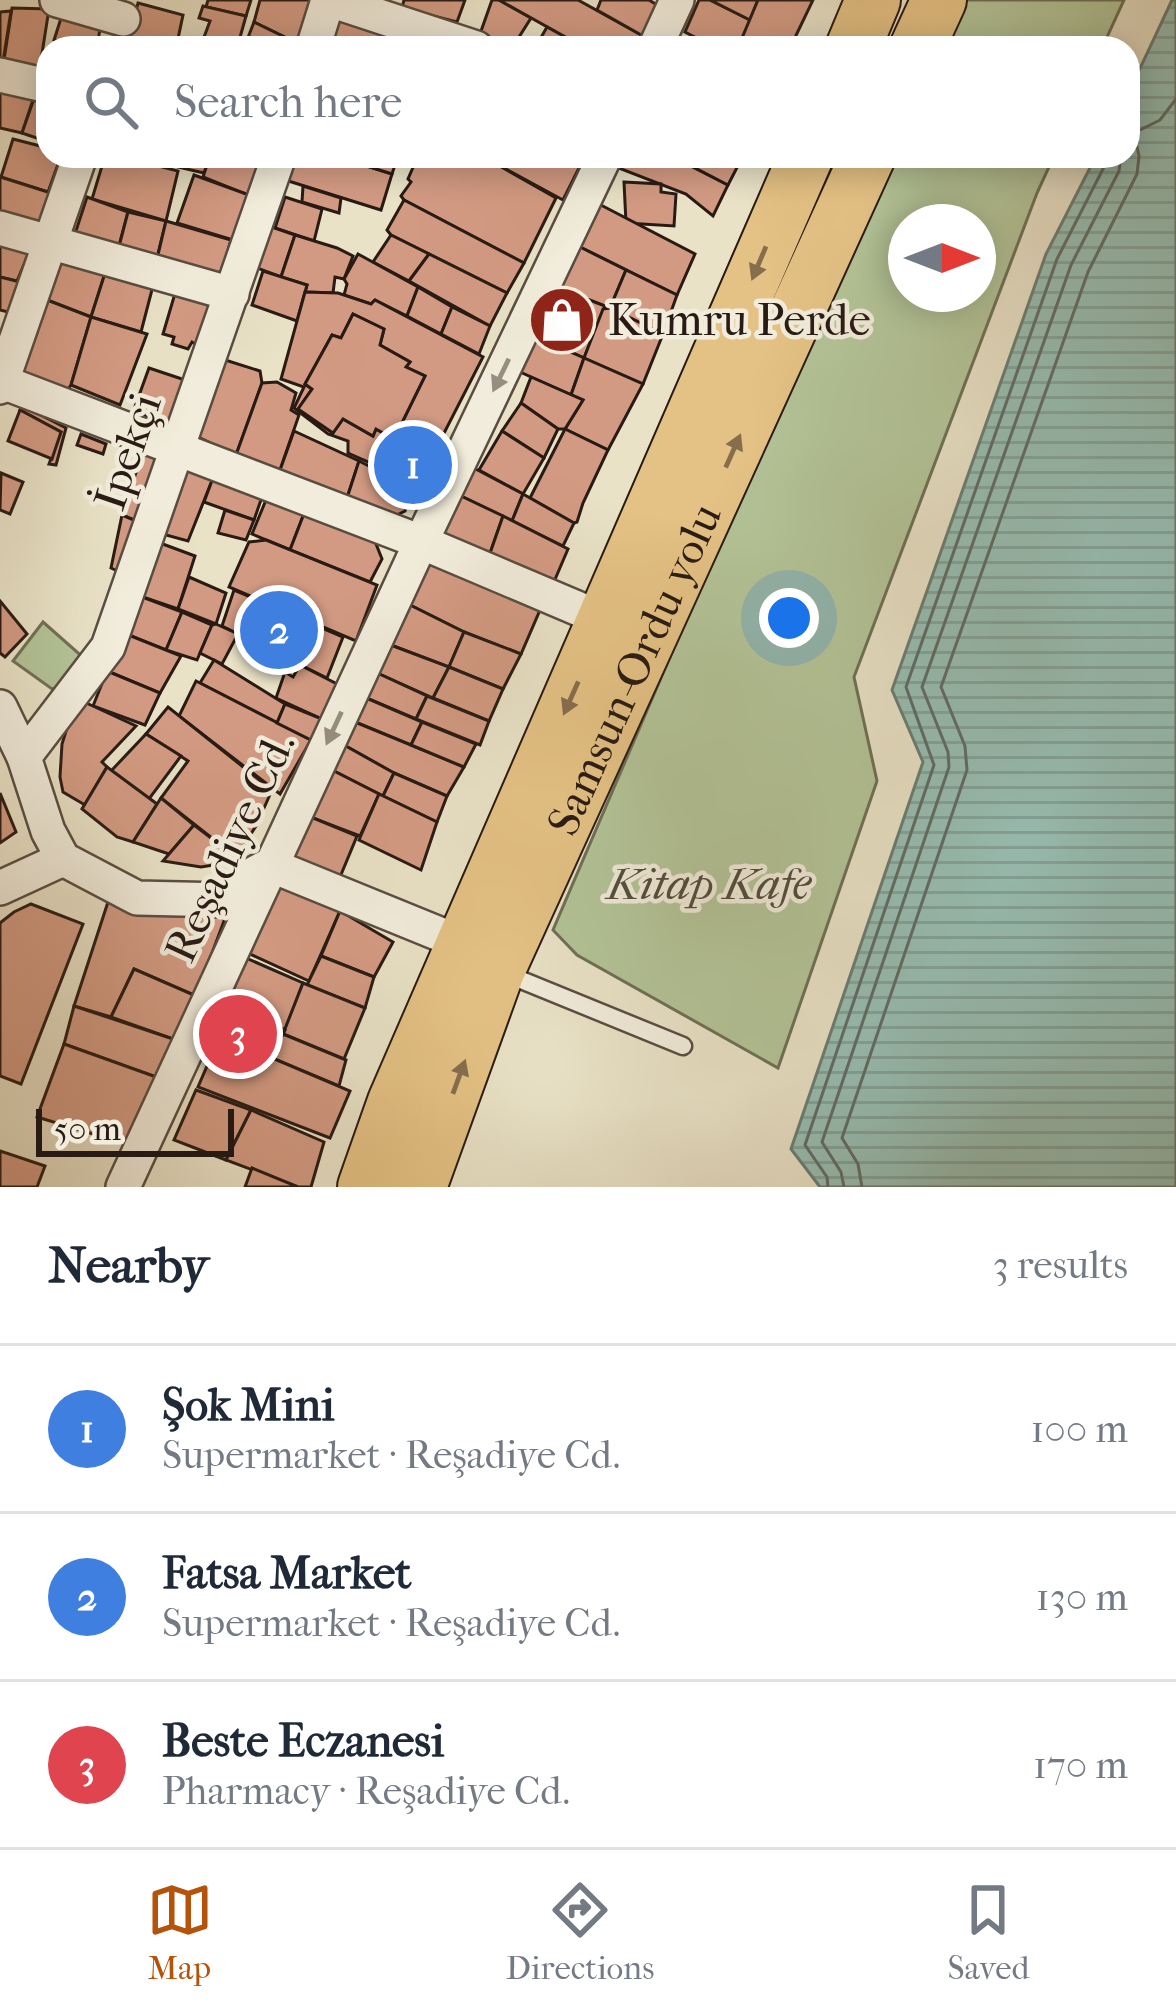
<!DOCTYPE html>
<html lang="en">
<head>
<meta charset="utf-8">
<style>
  :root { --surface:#fff; --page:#f2f2f3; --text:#1f2937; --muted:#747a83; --line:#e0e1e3; --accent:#b45309 }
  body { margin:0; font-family:"IM FELL French Canon",serif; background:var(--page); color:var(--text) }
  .compass { position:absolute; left:888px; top:204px; width:108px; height:108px; border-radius:50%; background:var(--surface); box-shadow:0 6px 30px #0003; rotate:90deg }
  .scale { position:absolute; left:36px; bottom:30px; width:198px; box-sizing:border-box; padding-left:12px; border:6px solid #291b14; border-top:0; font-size:33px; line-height:42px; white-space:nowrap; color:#291b14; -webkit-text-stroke:9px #f1ecdb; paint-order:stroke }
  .you { position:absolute; left:789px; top:618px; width:42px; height:42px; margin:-30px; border:9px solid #fff; border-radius:50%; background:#1a73e8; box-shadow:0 0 0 18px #1a73e833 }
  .badge { display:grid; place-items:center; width:78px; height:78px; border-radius:50%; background:var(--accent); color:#fff; font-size:39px; font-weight:700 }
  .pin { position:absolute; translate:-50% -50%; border:6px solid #fff; box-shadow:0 3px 12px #0006 }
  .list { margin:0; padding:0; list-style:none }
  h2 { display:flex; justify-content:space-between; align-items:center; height:156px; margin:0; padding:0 48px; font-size:51px }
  h2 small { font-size:39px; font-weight:400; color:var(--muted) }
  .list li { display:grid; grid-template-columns:78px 1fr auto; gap:36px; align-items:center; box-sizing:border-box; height:168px; padding:0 48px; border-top:3px solid var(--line) }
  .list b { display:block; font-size:45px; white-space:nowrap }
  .list p { margin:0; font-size:39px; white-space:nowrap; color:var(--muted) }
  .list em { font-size:39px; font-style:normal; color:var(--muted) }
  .icon { flex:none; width:66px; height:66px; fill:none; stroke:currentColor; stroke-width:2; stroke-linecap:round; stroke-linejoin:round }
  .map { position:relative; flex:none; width:1176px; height:1187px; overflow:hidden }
  .search { position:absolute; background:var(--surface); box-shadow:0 6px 30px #0003; left:36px; right:36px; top:36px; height:132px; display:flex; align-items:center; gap:30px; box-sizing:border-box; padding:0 42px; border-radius:36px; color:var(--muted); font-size:45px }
  .sheet { height:660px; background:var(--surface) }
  nav { display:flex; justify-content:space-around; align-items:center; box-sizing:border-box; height:168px; border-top:3px solid var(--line); background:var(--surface); font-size:33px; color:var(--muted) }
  nav a { display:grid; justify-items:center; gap:6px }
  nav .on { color:var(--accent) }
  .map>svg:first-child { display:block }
</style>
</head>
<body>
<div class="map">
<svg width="1176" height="1187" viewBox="0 0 1176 1187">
  <defs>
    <pattern id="water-rules" width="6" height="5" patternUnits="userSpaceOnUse" patternTransform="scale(3)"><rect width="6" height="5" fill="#97beb3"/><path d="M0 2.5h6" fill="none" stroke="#82a399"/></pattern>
  </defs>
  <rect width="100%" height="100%" fill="#e9e2c7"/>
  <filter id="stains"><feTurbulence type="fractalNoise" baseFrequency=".00167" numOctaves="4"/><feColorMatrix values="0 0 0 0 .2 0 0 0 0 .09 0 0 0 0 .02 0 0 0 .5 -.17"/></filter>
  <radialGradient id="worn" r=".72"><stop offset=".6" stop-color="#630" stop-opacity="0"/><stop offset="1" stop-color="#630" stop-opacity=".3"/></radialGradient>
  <!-- green -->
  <g fill="#b3c498" stroke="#6e7056" stroke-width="3" fill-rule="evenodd">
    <path d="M965,0H1124L1102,48H942Z"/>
    <path d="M892,156H1054L1037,193L854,677L877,781L778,1068L577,955L553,930L807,337ZM906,222H978V294H906Z"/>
    <path d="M43,622L85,659L66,686L52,689L13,661Z"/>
  </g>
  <!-- water -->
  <path fill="url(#water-rules)" stroke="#6b7d73" stroke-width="3" d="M1172,0H1176V1187H820L791,1149L923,762L892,690L1046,254L1096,156H1128V94Z"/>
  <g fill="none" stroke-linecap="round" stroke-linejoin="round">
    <!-- shore -->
    <g stroke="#606c64" stroke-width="3">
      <path d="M828,1187L827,1177L805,1145L934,765L906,687L1057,259L1105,165L1106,156"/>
      <path d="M844,1187L841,1172L822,1142L949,767L948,752L922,687L1071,265L1119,171L1121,156"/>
      <path d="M862,1187L858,1164L842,1138L967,770L965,746L941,687L1088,272L1137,174L1139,156L1134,133L1160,120L1176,99"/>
    </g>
  </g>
  <!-- building -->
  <g fill="#d29a82" stroke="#291b14" stroke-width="3" fill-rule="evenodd">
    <path d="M208,0H251L246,16L206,7Z"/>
    <path d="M260,0H314L299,44L254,22Z"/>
    <path d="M404,0H465L457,22L402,8Z"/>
    <path d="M492,0H499L531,18L512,48L480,34Z"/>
    <path d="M499,0H578L643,36L638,48H585Z"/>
    <path d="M601,0H649L657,5L643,36L597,10Z"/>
    <path d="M699,0H710L750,20L739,48H716L685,32Z"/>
    <path d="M710,0H758L750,20Z"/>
    <path d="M758,0H813L790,48H763L742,38Z"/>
    <path d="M138,3L183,15L176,48H126Z"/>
    <path d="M203,6L246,16L237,48H200L210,21L199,18Z"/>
    <path d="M12,8L49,9L38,79L2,73Z"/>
    <path d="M64,9L101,22L97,48H76L54,40Z"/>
    <path d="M339,10L384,26L377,48H329Z"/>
    <path d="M11,11L2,68H0V12Z"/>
    <path d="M254,22L299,44L298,48H244Z"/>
    <path d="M547,27L585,48H535Z"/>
    <path d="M388,28L426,48H381Z"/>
    <path d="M0,83L31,86L33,100L22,133L0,128Z"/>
    <path d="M37,90L48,92V142L22,133Z"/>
    <path d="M13,139L48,148V156H61L48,192L1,177Z"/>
    <path d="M105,156H120L178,171L166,221L92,199Z"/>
    <path d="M172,156H210L204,173L169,165Z"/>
    <path d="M210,156L260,158L250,196L203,177Z"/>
    <path d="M290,156H335L392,174L381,210L282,179Z"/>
    <path d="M335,156H398L392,174Z"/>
    <path d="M418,156H482L556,198L524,263L404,200L401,196L411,182L408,179Z"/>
    <path d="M482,156H585L563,200Z"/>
    <path d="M621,156H671L728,185L713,216L686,194L616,167Z"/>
    <path d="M682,156H743L728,185L680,160Z"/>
    <path d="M194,175L249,195L233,240L177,223Z"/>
    <path d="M0,177L51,193L41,224L0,212Z"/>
    <path d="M624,182L661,184V192L676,194L674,226L626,223Z"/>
    <path d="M303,186L341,198L339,213L302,202Z"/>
    <path d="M87,197L128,212L118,250L74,237Z"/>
    <path d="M285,197L322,209L314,241L275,228Z"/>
    <path d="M404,200L524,263L507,293L391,235L387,230Z"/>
    <path d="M597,203L695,254L677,295L576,245Z"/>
    <path d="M128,212L166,221L156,262L118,250Z"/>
    <path d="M166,221L231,240L219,281L157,259Z"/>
    <path d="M266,225L295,235L281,277L252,266Z"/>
    <path d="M0,232L34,241L17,281L0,277Z"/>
    <path d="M295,235L337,248L353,256L344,279L335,277L333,293L305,292L307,285L281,277Z"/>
    <path d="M391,235L429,254L409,281L373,262Z"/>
    <path d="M576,245L626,270L610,308L558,288Z"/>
    <path d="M61,252L107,267L91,317L47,300Z"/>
    <path d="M358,254L418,287L407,316L375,300L371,304L344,295L347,284L344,279Z"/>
    <path d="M429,254L507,293L490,326L409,281Z"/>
    <path d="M107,267L154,282L141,332L91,317Z"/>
    <path d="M626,270L677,295L663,334L610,308Z"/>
    <path d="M263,271L307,285L297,321L252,305Z"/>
    <path d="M0,277L24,283L12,313L0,310Z"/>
    <path d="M418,287L452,307L441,334L407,316Z"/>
    <path d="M176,290L214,304L200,347L192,342L188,349L172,344L174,337L163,334Z"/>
    <path d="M305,292L338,293L371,304L375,300L483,357L418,484L348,453V441L328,434L294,408L304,387L281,379ZM353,314L384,329L380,345L410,362L406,367L425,376L394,439L376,429L373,436L343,419L333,433L298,409L312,389L305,384L332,335L341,338Z"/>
    <path d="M569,292L605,306L584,358L544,339Z"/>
    <path d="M42,298L91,317L71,385L64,395L17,371Z"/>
    <path d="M452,307L490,326L479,354L441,334Z"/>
    <path d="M610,308L663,334L643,384L584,358L603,309Z"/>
    <path d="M353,314L384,329L380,345L410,362L406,367L425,376L394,439L376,429L373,436L343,419L333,433L298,409L312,389L305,384L332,335L341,338Z"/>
    <path d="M91,317L147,334L120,405L71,385Z"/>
    <path d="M534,336L584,358L571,395L518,371Z"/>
    <path d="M584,358L643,384L608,450L565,429L583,400L571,395Z"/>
    <path d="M222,359L260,371L262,383L236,455L198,437Z"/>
    <path d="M149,368L191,382L175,426L133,412Z"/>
    <path d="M531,377L583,400L565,429H558L521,403Z"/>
    <path d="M277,382L296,393L291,410L299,415L280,470L236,455L262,383Z"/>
    <path d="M521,403L558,429L544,458L502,431Z"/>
    <path d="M23,406L66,428L56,465L49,464L61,432L20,410Z"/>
    <path d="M20,410L61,432L52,459L8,441Z"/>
    <path d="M565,429L608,450L583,503L577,522L574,523L530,498Z"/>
    <path d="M294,431L359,461L347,498L279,473Z"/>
    <path d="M502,431L544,458L523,494L479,470Z"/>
    <path d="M81,434L106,444L103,454L77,445Z"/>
    <path d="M143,451L167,459L148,526L122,515Z"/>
    <path d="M359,461L407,485L409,496L405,511L397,515L347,498Z"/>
    <path d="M179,463L213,478L188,541L155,532Z"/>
    <path d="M470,466L523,494L512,521L461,496Z"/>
    <path d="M1,473L23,482L10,514L0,510Z"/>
    <path d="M213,478L263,494L254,520L204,502Z"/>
    <path d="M523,494L574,523L563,546L512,521Z"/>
    <path d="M268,495L305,511L290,550L252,534Z"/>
    <path d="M461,496L503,516L488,559L438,534Z"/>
    <path d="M225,510L254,520L246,540L218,533Z"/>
    <path d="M305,511L374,539L382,559L370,582L290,550Z"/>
    <path d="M122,515L148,526L128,576L111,568Z"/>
    <path d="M503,516L568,549L553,584L488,559Z"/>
    <path d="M152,540L195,556L178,609L137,595Z"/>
    <path d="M266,540L377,585L356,641L229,587L249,542Z"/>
    <path d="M425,562L540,610L521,654L464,632L406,603Z"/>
    <path d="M189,577L226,593L216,624L178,609Z"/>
    <path d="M234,590L343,637L327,678L222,626Z"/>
    <path d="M137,595L182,612L166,650L126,634Z"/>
    <path d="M0,601L27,634L5,657L0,653Z"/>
    <path d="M406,603L464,632L449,667L388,644Z"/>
    <path d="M182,612L212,625L197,660L166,650Z"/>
    <path d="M216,624L238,634L222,664L200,653L212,625Z"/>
    <path d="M464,632L521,654L503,689L449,667Z"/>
    <path d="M126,634L181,656L160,693L107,671Z"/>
    <path d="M388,644L449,667L433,698L375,672Z"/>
    <path d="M214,660L285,704L277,723L200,683Z"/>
    <path d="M300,665L337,684L322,719L276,698L285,672L293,677Z"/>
    <path d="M449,667L503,689L489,721L433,698Z"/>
    <path d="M107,671L160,693L145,725L93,706Z"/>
    <path d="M375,672L427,696L416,719L364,697Z"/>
    <path d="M196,681L311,740L280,794L179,716Z"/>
    <path d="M427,696L489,721L480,745L416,719Z"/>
    <path d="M364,697L422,722L411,745L355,722Z"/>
    <path d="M82,701L136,726L102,762L107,767L85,805L63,792L60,777L62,744L71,715Z"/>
    <path d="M285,704L322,719L311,740L277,723Z"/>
    <path d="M168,707L272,790L256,826L236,857L161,798L188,761L146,734Z"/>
    <path d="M355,722L464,767L447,796L394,773L344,745Z"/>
    <path d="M422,722L476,744L464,767L411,745Z"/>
    <path d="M146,734L181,756L149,799L111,771Z"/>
    <path d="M344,745L394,773L383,796L332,770Z"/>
    <path d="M107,767L157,804L133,842L117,837L82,809Z"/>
    <path d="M332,770L379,794L360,836L310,817Z"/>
    <path d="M394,773L447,796L437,822L383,796Z"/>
    <path d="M0,793L16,832L0,843Z"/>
    <path d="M379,794L437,822L421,870L359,840Z"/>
    <path d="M161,798L194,825L169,854L133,842Z"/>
    <path d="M306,815L357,836L340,877L288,855Z"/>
    <path d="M194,825L236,857L233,862L201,867L163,861Z"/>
    <path d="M278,885L340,911L309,981L250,954Z"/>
    <path d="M108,902L133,911L227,913L196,996L134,969L111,1017L74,1006Z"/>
    <path d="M31,904L83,924L21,1084L0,1076V923L14,912Z"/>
    <path d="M340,911L393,942L374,977L321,956Z"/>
    <path d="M321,956L374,977L365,1008L307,985Z"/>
    <path d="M246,958L303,983L285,1030L229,1001Z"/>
    <path d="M134,969L196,996L173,1039L111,1017Z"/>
    <path d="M303,983L365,1008L344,1059L283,1034Z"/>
    <path d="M229,1001L285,1030L272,1058L215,1032Z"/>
    <path d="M74,1006L173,1039L159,1078L64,1044Z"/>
    <path d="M283,1034L346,1060L339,1086L272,1058Z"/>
    <path d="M220,1036L350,1091L330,1138L198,1087Z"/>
    <path d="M64,1044L159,1078L129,1145L37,1117Z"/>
    <path d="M196,1090L251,1110L226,1160L174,1140Z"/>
    <path d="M251,1110L324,1142L311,1187H298L226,1160Z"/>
    <path d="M0,1151L45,1166L37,1187H0Z"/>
    <path d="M252,1168L298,1187H245Z"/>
  </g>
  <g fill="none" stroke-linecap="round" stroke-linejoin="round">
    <!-- service casing -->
    <g stroke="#594d41" stroke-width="21">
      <path id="service" d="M504,973L683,1046"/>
    </g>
    <!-- minor casing -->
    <g stroke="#594d41" stroke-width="38">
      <g id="minor">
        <path d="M57,0L123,19"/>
        <path d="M330,0L476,48"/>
        <path d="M313,48L328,0"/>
        <path d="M655,48L677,0"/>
        <path d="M0,75L48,86"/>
        <path d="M0,228L232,294"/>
        <path d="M0,381L421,542L605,620"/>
        <path d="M0,387L80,156"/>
        <path d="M0,707L24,757L48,831L63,859L137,898L226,900L253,874L270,865L464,944"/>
        <path d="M24,757L108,647L279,156"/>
        <path d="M0,888L63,859"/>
        <path d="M123,1187L421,542L605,156"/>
      </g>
    </g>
    <!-- trunk casing -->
    <g stroke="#291b14" stroke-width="58">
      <g id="trunk">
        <path d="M853,48L873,0"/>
        <path d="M917,48L939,0"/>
        <path d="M365,1187L395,1102L806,156"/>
        <path id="s1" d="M419,1187L497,971L868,156"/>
      </g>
    </g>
    <!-- service -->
    <use href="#service" stroke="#f1ecdb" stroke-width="16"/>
    <!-- minor -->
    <use href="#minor" stroke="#f1ecdb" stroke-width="33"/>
    <!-- trunk -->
    <use href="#trunk" stroke="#e4c184" stroke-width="54"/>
  </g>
  <!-- one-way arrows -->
  <defs><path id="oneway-solid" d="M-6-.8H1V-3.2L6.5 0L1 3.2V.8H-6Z" transform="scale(3)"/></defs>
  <g fill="#866e4c">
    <use href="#oneway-solid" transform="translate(759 263) rotate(113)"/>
    <use href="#oneway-solid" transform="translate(733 451) rotate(-66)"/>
    <use href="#oneway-solid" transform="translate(571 698) rotate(114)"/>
    <use href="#oneway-solid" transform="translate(459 1077) rotate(-70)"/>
  </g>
  <g fill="#978e81">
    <use href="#oneway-solid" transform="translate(501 375) rotate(116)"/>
    <use href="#oneway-solid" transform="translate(334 728) rotate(115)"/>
  </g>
  <!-- icons -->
  <defs>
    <g id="shop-disc" transform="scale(3.45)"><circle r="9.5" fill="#8f2418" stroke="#f1ecdb"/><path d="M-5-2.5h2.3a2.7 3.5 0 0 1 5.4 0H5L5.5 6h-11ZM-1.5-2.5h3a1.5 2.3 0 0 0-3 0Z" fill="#fff"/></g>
  </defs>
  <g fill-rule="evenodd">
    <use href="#shop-disc" x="562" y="320"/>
  </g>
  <g text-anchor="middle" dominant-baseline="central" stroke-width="9" stroke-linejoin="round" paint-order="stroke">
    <!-- poi labels -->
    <g font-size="45" fill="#291b14" stroke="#f1ecdb" text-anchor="start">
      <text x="608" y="320">Kumru Perde</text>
    </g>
    <!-- street labels -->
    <g font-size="45" fill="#291b14" stroke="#f1ecdb">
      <text transform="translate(128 452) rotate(-71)">İpekçi</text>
      <text stroke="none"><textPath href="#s1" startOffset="561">Samsun-Ordu yolu</textPath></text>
      <text transform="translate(230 847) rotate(-65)">Reşadiye Cd.</text>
    </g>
    <!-- park labels -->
    <g font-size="45" font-style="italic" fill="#524e3c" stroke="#f1ecdb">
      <text x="709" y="884">Kitap Kafe</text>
    </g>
  </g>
  <rect width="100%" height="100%" filter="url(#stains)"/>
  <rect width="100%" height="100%" fill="url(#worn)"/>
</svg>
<svg class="compass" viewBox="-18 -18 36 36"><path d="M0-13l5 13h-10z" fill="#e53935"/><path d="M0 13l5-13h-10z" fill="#747a83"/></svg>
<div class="scale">50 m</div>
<div class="you"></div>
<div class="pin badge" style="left:413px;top:465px;background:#3f7fe0">1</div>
<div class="pin badge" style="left:279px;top:630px;background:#3f7fe0">2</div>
<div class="pin badge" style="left:238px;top:1034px;background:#e0444e">3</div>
<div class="search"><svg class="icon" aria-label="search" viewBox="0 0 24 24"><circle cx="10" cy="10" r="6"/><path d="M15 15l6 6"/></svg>Search here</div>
</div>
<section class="sheet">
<h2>Nearby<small>3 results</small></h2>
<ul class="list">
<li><span class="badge" style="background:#3f7fe0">1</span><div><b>Şok Mini</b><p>Supermarket · Reşadiye Cd.</p></div><em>100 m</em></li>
<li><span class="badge" style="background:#3f7fe0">2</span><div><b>Fatsa Market</b><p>Supermarket · Reşadiye Cd.</p></div><em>130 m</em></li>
<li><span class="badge" style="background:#e0444e">3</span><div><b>Beste Eczanesi</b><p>Pharmacy · Reşadiye Cd.</p></div><em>170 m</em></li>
</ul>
</section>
<nav>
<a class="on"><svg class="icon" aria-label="map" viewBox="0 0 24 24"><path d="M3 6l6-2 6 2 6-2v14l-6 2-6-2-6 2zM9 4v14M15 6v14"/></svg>Map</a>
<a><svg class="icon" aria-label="directions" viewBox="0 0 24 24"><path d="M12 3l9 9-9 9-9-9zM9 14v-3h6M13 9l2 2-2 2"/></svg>Directions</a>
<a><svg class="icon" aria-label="saved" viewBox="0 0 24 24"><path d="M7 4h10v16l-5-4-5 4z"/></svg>Saved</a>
</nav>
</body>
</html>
